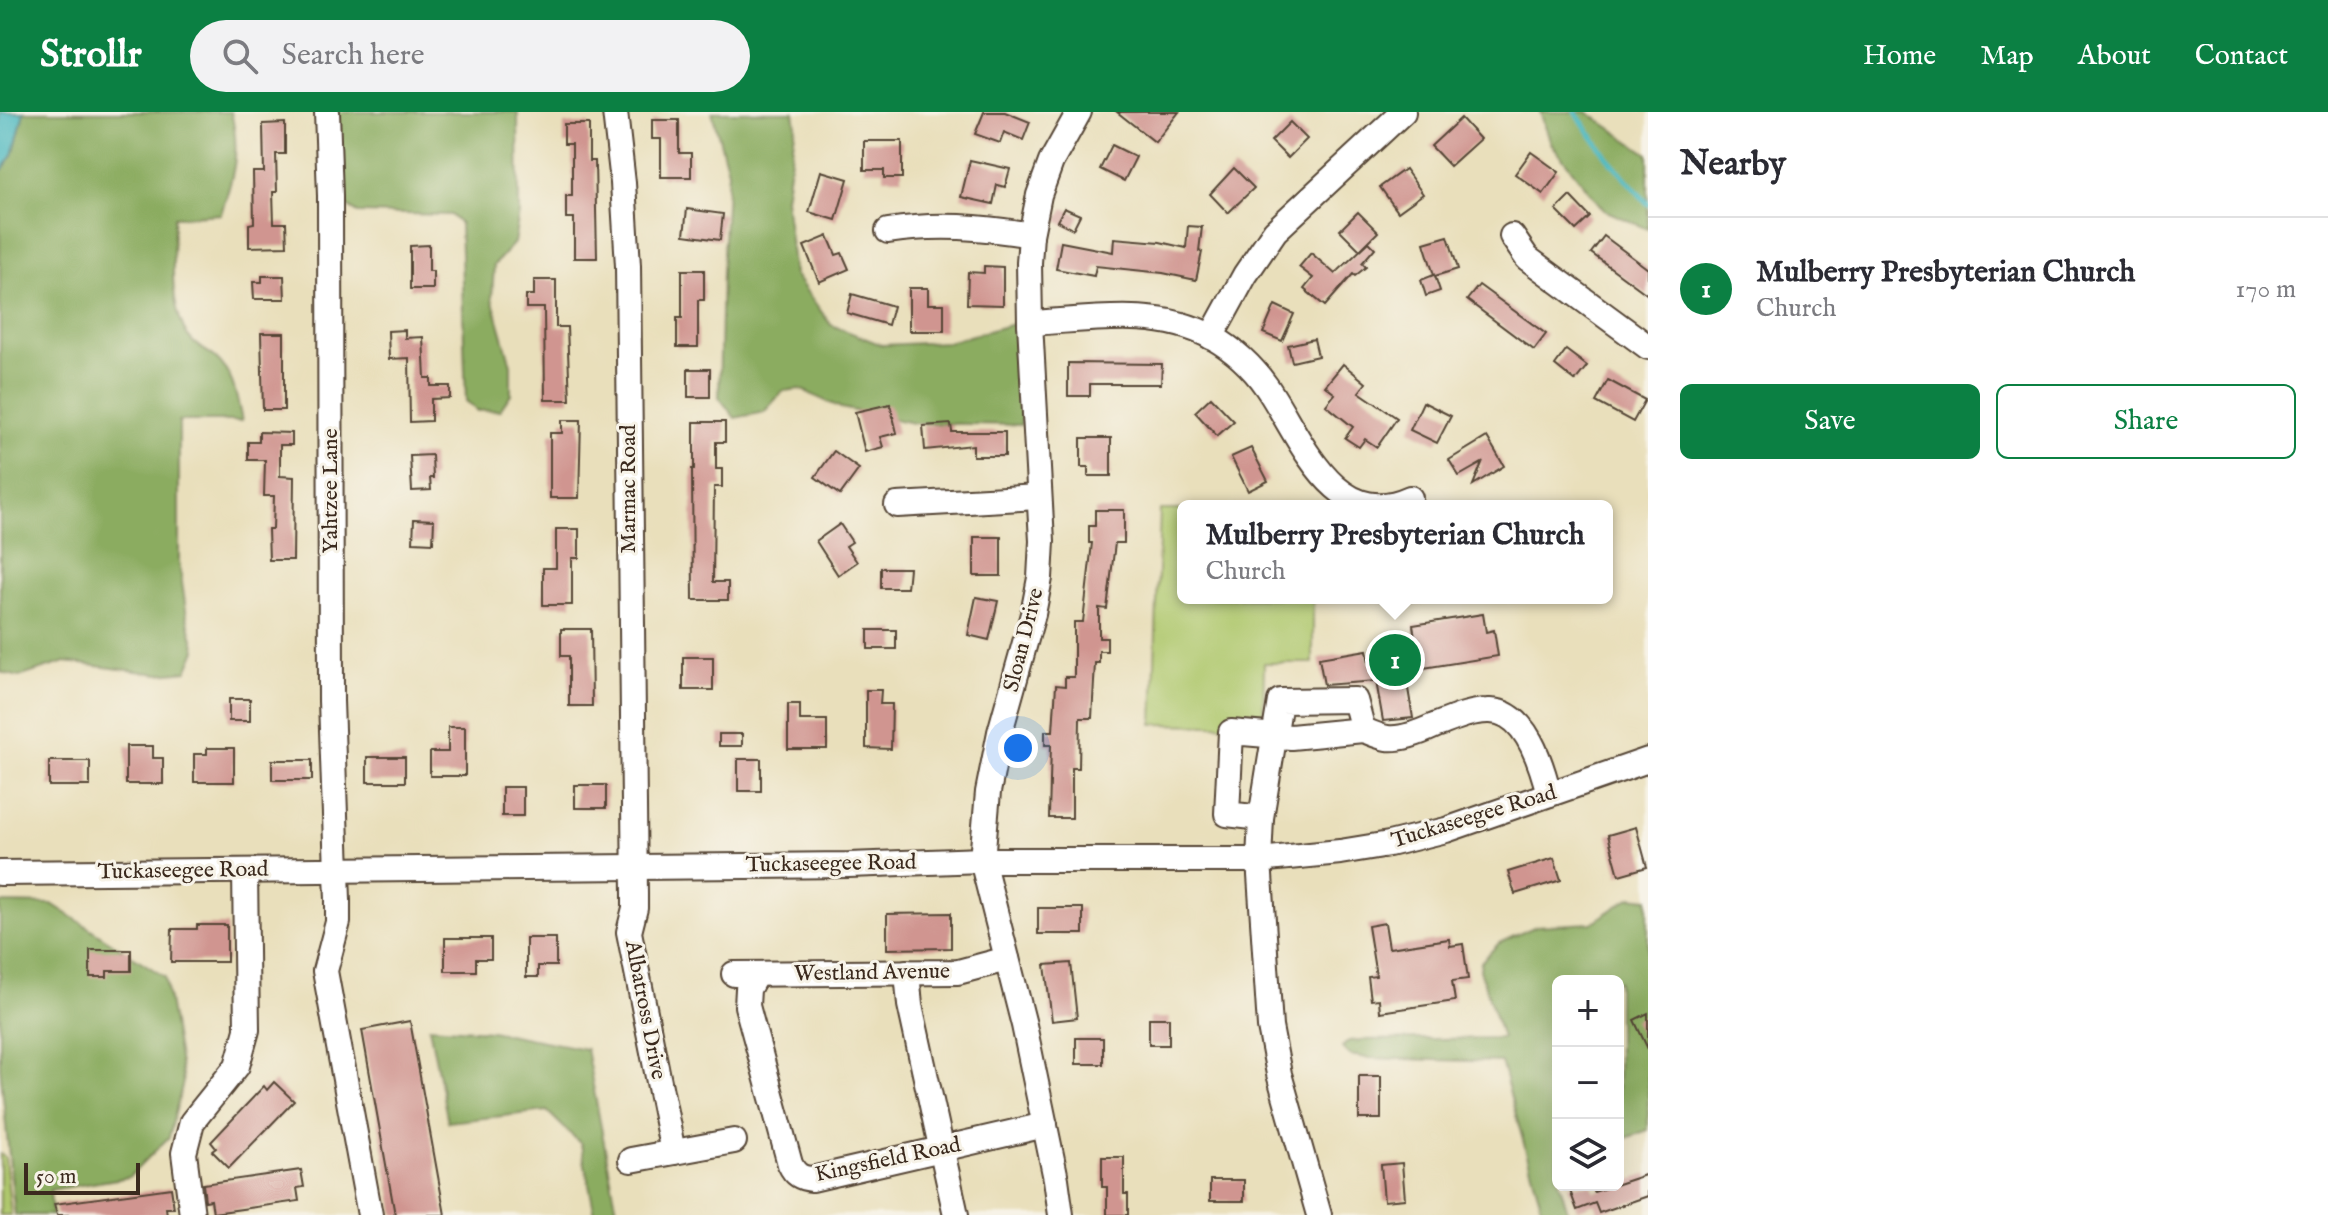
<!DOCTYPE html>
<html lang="en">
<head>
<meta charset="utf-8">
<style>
  :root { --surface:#fff; --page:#f2f2f3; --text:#2b2b33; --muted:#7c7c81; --line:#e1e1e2; --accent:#0b8043 }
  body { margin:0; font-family:"IM FELL English",serif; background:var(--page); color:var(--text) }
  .controls { position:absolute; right:24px; bottom:24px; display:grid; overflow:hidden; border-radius:12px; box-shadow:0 8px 32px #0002 }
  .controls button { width:72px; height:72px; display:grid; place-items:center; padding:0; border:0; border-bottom:2px solid var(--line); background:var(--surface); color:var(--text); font:40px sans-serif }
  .scale { position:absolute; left:24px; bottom:20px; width:116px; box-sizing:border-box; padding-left:8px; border:4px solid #3b2a1e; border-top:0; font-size:22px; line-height:28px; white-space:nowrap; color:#3b2a1e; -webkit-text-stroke:6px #f7f3e8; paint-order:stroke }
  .you { position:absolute; left:1018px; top:636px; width:28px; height:28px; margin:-20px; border:6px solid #fff; border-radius:50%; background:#1a73e8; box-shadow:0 0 0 12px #1a73e833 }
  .badge { display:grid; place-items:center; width:52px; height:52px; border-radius:50%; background:var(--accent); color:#fff; font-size:26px; font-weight:700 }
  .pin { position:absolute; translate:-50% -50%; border:4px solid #fff; box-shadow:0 2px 8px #0006 }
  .popup { position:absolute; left:1177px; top:388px; width:436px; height:104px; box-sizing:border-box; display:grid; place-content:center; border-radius:12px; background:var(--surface); filter:drop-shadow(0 2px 6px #0005); font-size:26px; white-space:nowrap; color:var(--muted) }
  .popup b { font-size:30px; color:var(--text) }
  .popup::after { content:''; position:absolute; left:50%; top:100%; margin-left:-16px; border:16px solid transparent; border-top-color:var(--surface) }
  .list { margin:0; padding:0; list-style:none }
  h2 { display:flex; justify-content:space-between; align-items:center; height:104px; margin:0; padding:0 32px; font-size:34px }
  h2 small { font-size:26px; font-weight:400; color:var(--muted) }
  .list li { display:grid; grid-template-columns:52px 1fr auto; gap:24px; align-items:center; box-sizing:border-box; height:144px; padding:0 32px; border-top:2px solid var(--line) }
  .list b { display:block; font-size:30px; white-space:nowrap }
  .list p { margin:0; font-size:26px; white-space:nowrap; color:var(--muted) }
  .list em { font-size:26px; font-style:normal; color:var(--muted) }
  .actions { display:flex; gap:16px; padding:24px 32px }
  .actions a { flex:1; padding:18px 0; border:2px solid var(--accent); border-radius:12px; text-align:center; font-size:28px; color:var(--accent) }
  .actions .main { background:var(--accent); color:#fff }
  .icon { flex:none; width:44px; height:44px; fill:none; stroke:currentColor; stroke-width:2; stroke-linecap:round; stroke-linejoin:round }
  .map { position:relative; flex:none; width:1648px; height:1103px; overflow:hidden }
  header { display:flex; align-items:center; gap:48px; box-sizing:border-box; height:112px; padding:0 40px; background:var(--accent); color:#fff }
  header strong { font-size:38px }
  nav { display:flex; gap:44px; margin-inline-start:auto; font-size:28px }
  .search { width:560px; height:72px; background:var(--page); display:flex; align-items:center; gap:20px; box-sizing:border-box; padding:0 28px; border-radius:44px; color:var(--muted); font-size:30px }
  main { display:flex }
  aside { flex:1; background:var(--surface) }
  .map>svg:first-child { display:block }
</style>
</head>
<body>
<header>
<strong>Strollr</strong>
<div class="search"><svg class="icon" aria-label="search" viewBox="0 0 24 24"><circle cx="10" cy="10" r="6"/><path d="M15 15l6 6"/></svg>Search here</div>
<nav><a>Home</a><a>Map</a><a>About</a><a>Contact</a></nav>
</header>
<main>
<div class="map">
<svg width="1648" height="1103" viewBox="0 0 1648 1103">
  <rect width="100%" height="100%" fill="#f7f3e8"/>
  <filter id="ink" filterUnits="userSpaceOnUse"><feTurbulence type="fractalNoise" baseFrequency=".0125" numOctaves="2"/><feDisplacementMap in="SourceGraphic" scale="16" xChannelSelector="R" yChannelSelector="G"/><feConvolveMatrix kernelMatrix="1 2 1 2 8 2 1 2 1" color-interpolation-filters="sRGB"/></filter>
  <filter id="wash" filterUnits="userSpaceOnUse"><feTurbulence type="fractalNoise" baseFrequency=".006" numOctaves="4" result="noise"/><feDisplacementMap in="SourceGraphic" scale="32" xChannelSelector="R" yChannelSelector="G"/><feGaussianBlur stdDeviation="1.8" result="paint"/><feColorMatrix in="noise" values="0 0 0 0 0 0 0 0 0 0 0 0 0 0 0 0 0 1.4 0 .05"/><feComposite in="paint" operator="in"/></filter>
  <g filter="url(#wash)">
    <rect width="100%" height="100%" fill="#e9dfbb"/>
    <!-- green -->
    <g fill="#afc86d" stroke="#757946" stroke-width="2">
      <path d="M1160,398H1183V486H1313V551H1264L1263,614L1153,612Z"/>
      <path d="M0,1042L5,1045L11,1103H0Z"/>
    </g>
    <!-- forest -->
    <g fill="#8bac60" stroke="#636b3f" stroke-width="2">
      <path d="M24,0H231C241,40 233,65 221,102L174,105C174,141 168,183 184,217C191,233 204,236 216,246C234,262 237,287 242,309H179V450L187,505L196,538L187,559L159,562L65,550L19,565L0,560V61L13,43Z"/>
      <path d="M336,0H518L519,101L514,131L494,153L492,186L511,253V282L500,298L477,299L466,289L460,112L451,103L358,101L347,94L339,80Z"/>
      <path d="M712,0H794L796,13L785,86L794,162L831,213L882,233L947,230L1017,211L1021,313L913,311L841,296L800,277L783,279L764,300L735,306L719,285L722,159L728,59Z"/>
      <path d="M1540,0H1587L1648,42V117L1604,98L1551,31Z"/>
      <path d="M1631,785L1648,787V1018L1618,1029V869H1558L1557,1062L1569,1103H1544L1501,950L1367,946L1350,943L1342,935L1349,929L1362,928L1502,926L1480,858L1481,850L1499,831L1536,814L1592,811Z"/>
      <path d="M0,791L52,792L165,865L183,970L169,1025L129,1065L50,1078L52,1103H15L0,955Z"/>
      <path d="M429,915L491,919L586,937L618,1103H595L581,1032L547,999L448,1010Z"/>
    </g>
    <!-- water -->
    <path fill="#49b8c0" stroke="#42716f" stroke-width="2" d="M0,0H24L13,43L0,61Z"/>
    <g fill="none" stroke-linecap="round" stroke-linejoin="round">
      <!-- stream -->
      <path stroke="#49b8c0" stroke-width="5" d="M1575,0L1607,45L1648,92"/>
    </g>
    <g id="blocks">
      <!-- building -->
      <g fill="#d09590">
        <path d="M984,0H1005L1030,10L1023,28L1004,20L1000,31L975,22Z"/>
        <path d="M1117,0H1179L1155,30Z"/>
        <path d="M1461,6L1480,27L1450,54L1431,34Z"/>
        <path d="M652,8H679V41H691V65H661V27H652Z"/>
        <path d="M1290,10L1307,27L1288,46L1271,29Z"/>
        <path d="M285,11V42H276L277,80H273L274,111H286L287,134L249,135V112L254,111L253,60H264L263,12Z"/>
        <path d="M564,12H589V49H595L597,146H574V106H566V84H572V32H564Z"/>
        <path d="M864,29H902V66H884V58H864Z"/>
        <path d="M1112,33L1136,45L1124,69L1100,57Z"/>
        <path d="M1531,40L1559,60L1543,82L1515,62Z"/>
        <path d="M970,48L1010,57L1005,75L997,73L993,92L961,85Z"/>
        <path d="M1234,56L1254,76L1228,101L1210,82Z"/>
        <path d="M1405,57L1423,82L1398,100L1380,75Z"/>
        <path d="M821,59L848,67L836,108L809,100Z"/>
        <path d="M1570,84L1590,105L1576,118L1556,98Z"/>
        <path d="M1064,96L1080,103L1073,117L1057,109Z"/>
        <path d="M687,97L723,102L720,128L684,123Z"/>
        <path d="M1358,100L1378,120L1360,138L1340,118Z"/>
        <path d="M1188,114L1202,115L1199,139L1202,140L1196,168L1163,161L1096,154L1094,164L1056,157L1061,130L1113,140L1114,126L1160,130L1186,136Z"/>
        <path d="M828,124L836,143L842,141L849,157L819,170L804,134Z"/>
        <path d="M1448,124L1458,157L1435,164L1440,179L1426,184L1421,168L1434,163L1424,131Z"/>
        <path d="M1604,124L1648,157V183L1591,141Z"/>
        <path d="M1369,130L1375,136L1362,151L1366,155L1355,164L1353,162L1325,194L1304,177L1313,166L1299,155L1311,141L1335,162Z"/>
        <path d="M429,133V159H433V177H410V134Z"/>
        <path d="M984,154L1003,155V193L967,192L968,160L984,161Z"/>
        <path d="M682,158H704V188H698V235H677V206H682Z"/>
        <path d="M262,164H284L285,187H254L253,170H262Z"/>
        <path d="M534,168H556V215H567L570,288H545L544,196H526V183H534Z"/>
        <path d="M1479,173L1546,222L1534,238L1467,188Z"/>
        <path d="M909,176H928V192H944V219H909Z"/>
        <path d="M852,182L893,194L888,213L847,201Z"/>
        <path d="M1275,193L1294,202L1282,229L1263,221Z"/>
        <path d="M405,218V226L423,225L425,266H431V274H450V286L431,287V309L410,310L409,246L389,247L388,219Z"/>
        <path d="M261,221H284V298H263Z"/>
        <path d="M1314,227L1318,244L1292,250L1288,233Z"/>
        <path d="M1566,238L1587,254L1575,269L1555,253Z"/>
        <path d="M1068,251L1162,252L1161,272H1090V284H1068Z"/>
        <path d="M1343,252L1366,271L1359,280L1397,306L1377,335L1365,327L1359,335L1345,326L1353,315L1326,293L1335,282L1325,274Z"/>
        <rect x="688" y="257" width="22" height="28"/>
        <path d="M1608,268L1645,288L1633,310L1596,290Z"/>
        <path d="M1211,285L1234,309L1217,324L1195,300Z"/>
        <path d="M1423,290L1451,304L1437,331L1410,318Z"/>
        <path d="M890,292L897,321L880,325L883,335L865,340L855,300Z"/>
        <path d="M562,308H581L579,386H550V321H562Z"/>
        <path d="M694,310H725V330H716V357H722V375H714L713,470H728V488H693L692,357H694Z"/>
        <path d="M951,312L952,320H1005V344H973V333L925,338L923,314Z"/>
        <path d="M259,320L292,321V333H280V364L294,365L293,448H269L268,417H273L274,384H264L265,348H248V330H259Z"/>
        <path d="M1487,325L1504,354L1473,373L1482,351L1459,364L1449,348Z"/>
        <path d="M1081,326H1111V364H1088V355H1081Z"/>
        <path d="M1251,336L1268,369L1248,379L1231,345Z"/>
        <path d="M834,339L859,357L840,383L815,365Z"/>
        <path d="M432,343L433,366H430L431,378L412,379L410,344Z"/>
        <path d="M1095,398H1124V431H1115L1107,497L1099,496V526H1107V539H1099V551H1095L1092,606H1080L1079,656H1072V706H1049L1051,633H1045V619H1053L1056,573L1065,574V565H1074V510H1083L1092,431H1089V414H1095Z"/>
        <path d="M414,407L434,408L433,431L413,430Z"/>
        <path d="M840,412L852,430L846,434L857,450L838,463L816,429Z"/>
        <path d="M556,417H579V446H572V493H543V456H556Z"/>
        <rect x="974" y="425" width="27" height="39"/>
        <path d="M881,456H909L907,476H881Z"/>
        <path d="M976,485L998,489L989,528L968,523Z"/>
        <path d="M1483,502L1486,520L1494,518L1498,544L1405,559L1413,606L1383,609L1376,569L1324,573L1319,546L1367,538L1369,551L1409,544L1407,535L1416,533L1413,513Z"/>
        <path d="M561,517H591L592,594H569V544H561Z"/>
        <rect x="868" y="518" width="28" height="19"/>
        <rect x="683" y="545" width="30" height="33"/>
        <path d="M866,578H881L880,592H892L891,637L866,636Z"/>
        <rect x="229" y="587" width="21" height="22"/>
        <path d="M788,592H800V608H827V637H788Z"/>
        <path d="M448,615H465V664H430V640H448Z"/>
        <rect x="719" y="622" width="23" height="12"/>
        <path d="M126,634H153V646H163V672H126Z"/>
        <path d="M207,636H234V670H194V642H207Z"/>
        <rect x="367" y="645" width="38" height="25"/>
        <rect x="738" y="647" width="23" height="32"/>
        <rect x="272" y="648" width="40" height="20"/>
        <rect x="49" y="649" width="41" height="25"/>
        <rect x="575" y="673" width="31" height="23"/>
        <rect x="502" y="675" width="21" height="29"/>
        <path d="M1636,715L1647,755L1619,763L1608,723Z"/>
        <path d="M1554,746L1561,768L1515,782L1508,760Z"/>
        <rect x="1038" y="796" width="45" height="26"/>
        <path d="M951,801V836L887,837V802Z"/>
        <path d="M1385,811L1389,836L1449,827L1450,834L1463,832L1468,867L1452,869L1455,889L1380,900L1379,887L1371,888L1368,865L1376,864L1368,814Z"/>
        <path d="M197,813H227V850H171L172,817H197Z"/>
        <path d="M445,826H491V847H476V859H445Z"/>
        <path d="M526,826H556V854H538V865H526Z"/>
        <path d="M90,838H131V859H107V865H90Z"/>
        <path d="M1071,851L1077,906L1052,909L1045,853Z"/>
        <path d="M1648,901V937L1634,908Z"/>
        <rect x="1149" y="906" width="20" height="27"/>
        <path d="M410,909L445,1103H395L362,918Z"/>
        <rect x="1076" y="926" width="27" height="26"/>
        <rect x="1359" y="964" width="22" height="43"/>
        <path d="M274,970L294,989L229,1056L212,1039L216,1036L211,1030L264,974L267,978Z"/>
        <path d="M1102,1045H1124V1082H1128V1103H1107V1075H1102Z"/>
        <path d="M1402,1051L1405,1087L1384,1089L1381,1053Z"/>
        <path d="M301,1058L304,1075L297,1076L299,1089L213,1101L211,1088L205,1089L203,1072Z"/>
        <path d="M1648,1062V1084L1599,1101L1595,1091L1577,1098L1568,1073H1592L1594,1080Z"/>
        <rect x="1210" y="1068" width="34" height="21"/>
        <path d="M171,1076L174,1096H166L167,1103H57L54,1092Z"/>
      </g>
    </g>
  </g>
  <g filter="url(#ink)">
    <use href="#blocks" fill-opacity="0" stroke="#554536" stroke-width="2"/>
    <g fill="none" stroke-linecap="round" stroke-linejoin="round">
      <!-- minor casing -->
      <g stroke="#554536" stroke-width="28">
        <g id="minor">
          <path d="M327,0L330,84L331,589L338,788V810L325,859L370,1103"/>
          <path d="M615,0L623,71L628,154L635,782V796L629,820L673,1040"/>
          <path d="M888,119C937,111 983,115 1031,123"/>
          <path d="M1512,124L1527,146L1648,235"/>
          <path d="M1030,211C1090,208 1157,195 1212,225C1233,237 1252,254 1266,274C1299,321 1333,421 1410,386"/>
          <path d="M1211,225L1245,163L1275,119L1403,0"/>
          <path d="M897,393L1039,385"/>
          <path d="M1261,706L1280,589L1355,588L1363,618C1370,620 1379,625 1387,626C1402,628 1421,620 1434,614C1451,608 1469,599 1488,599C1526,597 1542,654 1549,682"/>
          <path d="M0,761L849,753L982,748H1259L1340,740L1389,732L1446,718L1648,648"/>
          <path d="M907,860L910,893L956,1103"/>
          <path d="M734,862L958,860L1007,847"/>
          <path d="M756,862L748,877L747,894L790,1052C795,1063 801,1066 812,1067L1045,1013"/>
          <path d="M631,1048L734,1029"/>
          <path d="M192,1103L184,1041L192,1010L237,954L247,918L245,759"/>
          <path d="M1061,1103L1056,1067L1024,913L982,748L988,680L1000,620L1033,502L1040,466L1042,429L1030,211L1029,151L1031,123L1039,83L1051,50L1079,0"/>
          <path d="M1319,1103L1279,962L1270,915L1259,748L1261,706L1227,702L1231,620L1291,625L1363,618"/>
        </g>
      </g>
      <!-- minor -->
      <use href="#minor" stroke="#fff" stroke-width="24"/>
    </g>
  </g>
  <g text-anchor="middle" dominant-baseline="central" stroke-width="6" stroke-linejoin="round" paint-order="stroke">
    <!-- street labels -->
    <g font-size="22" fill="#3b2a1e" stroke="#f7f3e8">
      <text transform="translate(629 377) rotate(-90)">Marmac Road</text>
      <text transform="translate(331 379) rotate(-90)">Yahtzee Lane</text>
      <text transform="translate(1024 528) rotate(-76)">Sloan Drive</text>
      <text transform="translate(1474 705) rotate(-17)">Tuckaseegee Road</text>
      <text transform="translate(831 752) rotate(-1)">Tuckaseegee Road</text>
      <text transform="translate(183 759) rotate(-1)">Tuckaseegee Road</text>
      <text transform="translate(872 861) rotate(-1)">Westland Avenue</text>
      <text transform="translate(645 898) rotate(79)">Albatross Drive</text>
      <text transform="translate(888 1048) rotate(-12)">Kingsfield Road</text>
    </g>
  </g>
</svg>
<div class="controls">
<button>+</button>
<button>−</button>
<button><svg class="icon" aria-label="layers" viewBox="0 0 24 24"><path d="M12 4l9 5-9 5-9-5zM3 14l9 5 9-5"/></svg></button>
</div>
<div class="scale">50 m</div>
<div class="you"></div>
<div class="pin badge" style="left:1395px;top:548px">1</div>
<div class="popup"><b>Mulberry Presbyterian Church</b>Church</div>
</div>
<aside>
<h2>Nearby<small></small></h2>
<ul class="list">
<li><span class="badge">1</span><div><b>Mulberry Presbyterian Church</b><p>Church</p></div><em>170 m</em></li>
</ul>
<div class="actions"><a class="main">Save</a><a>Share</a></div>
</aside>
</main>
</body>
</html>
